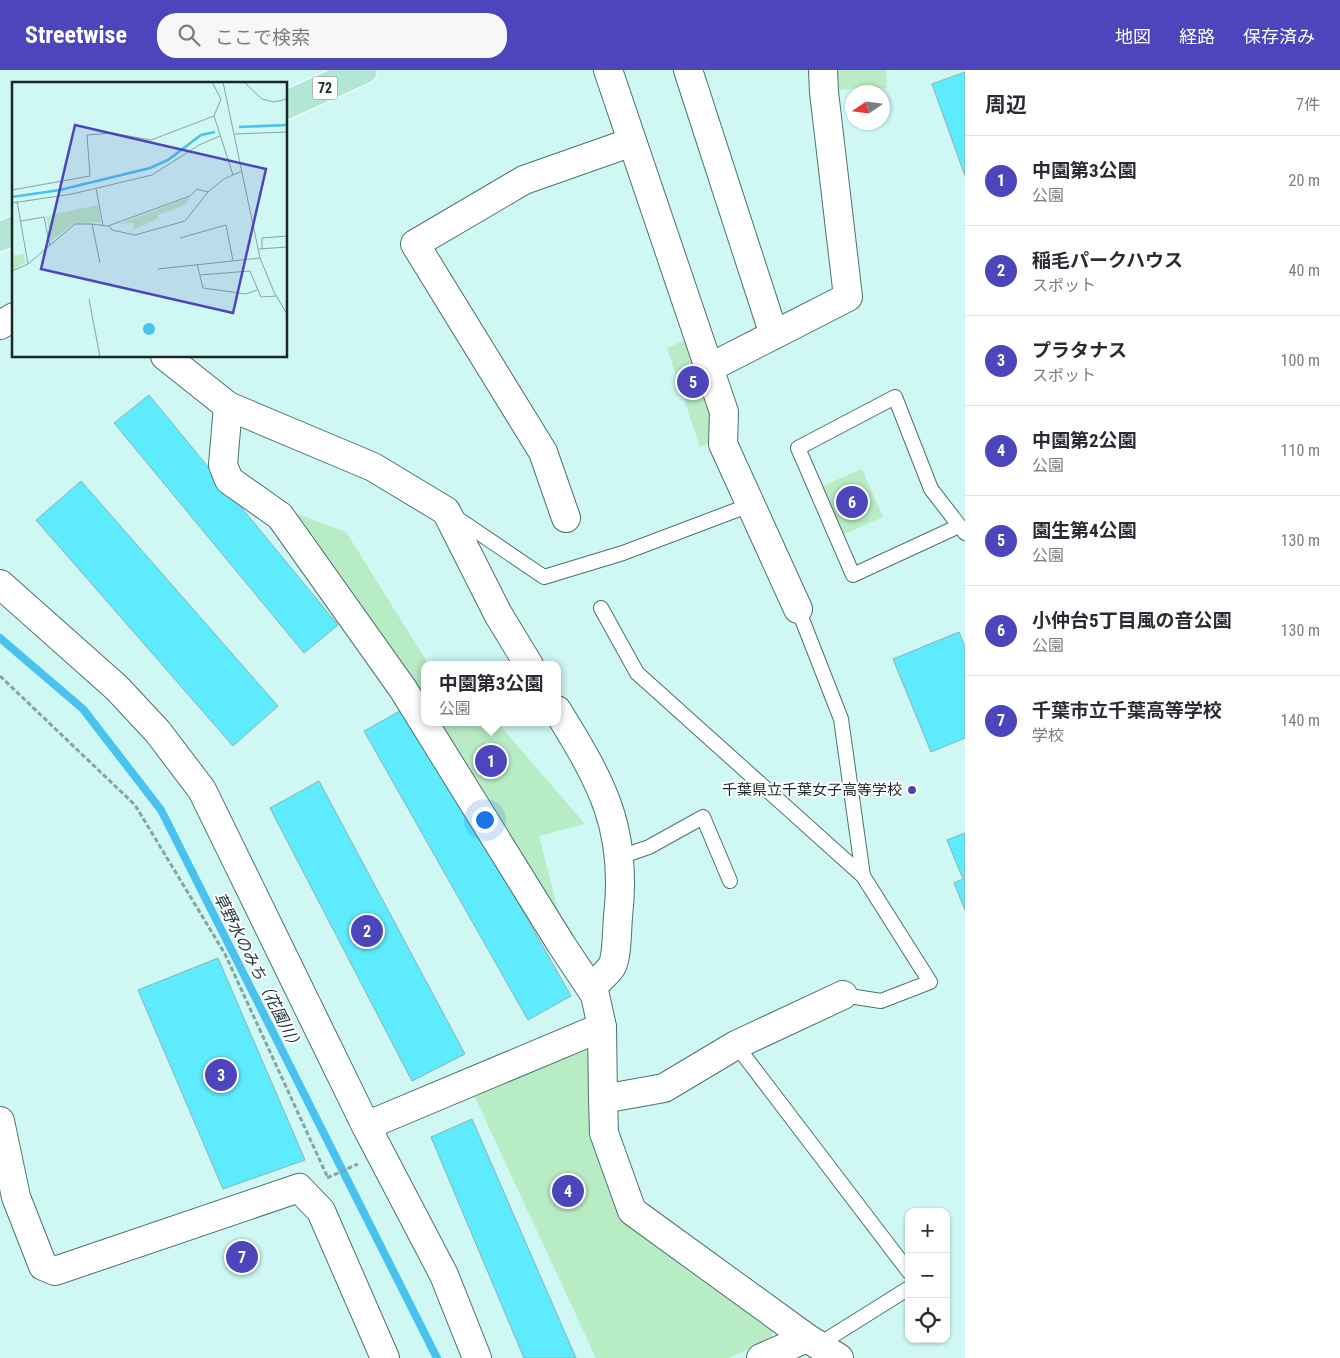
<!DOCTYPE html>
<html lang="ja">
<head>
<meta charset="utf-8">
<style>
  :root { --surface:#fff; --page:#f7f7f7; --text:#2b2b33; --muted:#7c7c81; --line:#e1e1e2; --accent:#4d45bc }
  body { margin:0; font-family:"Roboto Condensed","Noto Sans JP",sans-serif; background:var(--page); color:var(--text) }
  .controls { position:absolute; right:15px; bottom:15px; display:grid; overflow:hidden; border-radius:10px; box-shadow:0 1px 4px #0004 }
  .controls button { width:45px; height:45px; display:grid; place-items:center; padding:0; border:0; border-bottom:1px solid var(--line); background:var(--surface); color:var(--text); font:25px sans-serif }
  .compass { position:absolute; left:845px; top:15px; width:45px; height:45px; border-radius:50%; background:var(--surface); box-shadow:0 1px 4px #0004; rotate:257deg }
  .you { position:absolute; left:484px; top:749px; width:18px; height:18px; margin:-12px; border:4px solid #fff; border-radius:50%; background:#1a73e8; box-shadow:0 0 0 8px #1a73e833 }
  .badge { display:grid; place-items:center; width:32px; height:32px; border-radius:50%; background:var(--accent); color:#fff; font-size:16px; font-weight:700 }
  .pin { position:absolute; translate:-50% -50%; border:2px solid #fff; box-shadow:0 1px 5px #0006 }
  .popup { position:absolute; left:421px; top:591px; width:140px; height:65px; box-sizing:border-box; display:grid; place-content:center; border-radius:10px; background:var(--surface); filter:drop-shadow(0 1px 4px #0005); font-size:16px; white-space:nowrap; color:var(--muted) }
  .popup b { font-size:19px; color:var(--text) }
  .popup::after { content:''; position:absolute; left:50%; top:100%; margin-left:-10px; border:10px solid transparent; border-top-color:var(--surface) }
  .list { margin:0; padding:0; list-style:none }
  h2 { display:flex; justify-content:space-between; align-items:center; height:65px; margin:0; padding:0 20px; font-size:21px }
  h2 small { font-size:16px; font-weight:400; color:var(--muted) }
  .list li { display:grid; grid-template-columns:32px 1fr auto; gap:15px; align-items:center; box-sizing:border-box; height:90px; padding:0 20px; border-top:1px solid var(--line) }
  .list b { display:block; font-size:19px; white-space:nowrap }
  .list p { margin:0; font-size:16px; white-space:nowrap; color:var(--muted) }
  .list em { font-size:16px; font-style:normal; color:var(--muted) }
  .icon { flex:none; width:28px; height:28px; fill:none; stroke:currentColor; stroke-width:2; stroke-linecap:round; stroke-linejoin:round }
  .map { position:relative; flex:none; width:965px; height:1288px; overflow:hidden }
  header { display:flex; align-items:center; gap:30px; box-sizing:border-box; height:70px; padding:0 25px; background:var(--accent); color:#fff }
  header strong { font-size:24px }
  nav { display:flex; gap:28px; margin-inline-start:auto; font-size:18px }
  .search { width:350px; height:45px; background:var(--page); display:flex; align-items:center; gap:12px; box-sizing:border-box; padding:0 18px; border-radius:20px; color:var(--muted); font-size:19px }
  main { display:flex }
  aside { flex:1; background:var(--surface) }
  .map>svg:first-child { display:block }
</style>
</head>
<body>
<header>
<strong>Streetwise</strong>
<div class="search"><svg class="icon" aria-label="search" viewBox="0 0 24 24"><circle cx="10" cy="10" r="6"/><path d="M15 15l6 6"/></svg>ここで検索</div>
<nav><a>地図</a><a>経路</a><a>保存済み</a></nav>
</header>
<main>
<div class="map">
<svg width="965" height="1288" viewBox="0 0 965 1288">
  <rect width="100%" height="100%" fill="#cff7f3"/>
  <!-- green -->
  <g fill="#b8ecc5">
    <path d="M835,0H886L887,18L835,20Z"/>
    <path d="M692,267L717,369L700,377L667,278Z"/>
    <path d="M862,399L883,447L842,465L820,417Z"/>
    <path d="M289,441L346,462L429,595H425V649Z"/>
    <path d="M427,652H497L585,754L539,766L563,860Z"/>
    <path d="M581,975L592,985L630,1151L772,1255V1268L729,1288H596L473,1023Z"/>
  </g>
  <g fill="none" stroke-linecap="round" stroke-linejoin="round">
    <!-- stream -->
    <path stroke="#49c2ed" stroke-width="8" d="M0,568L83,639L161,740L437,1288"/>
  </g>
  <!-- building -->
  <g fill="#5febfe" stroke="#8cb1b7">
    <path d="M965,2V106L932,14Z"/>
    <path d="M149,325L338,555L304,583L114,353Z"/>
    <path d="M81,411L278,636L233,676L36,450Z"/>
    <path d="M959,562L965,577V668L931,682L893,589Z"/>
    <path d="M407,637L571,926L528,950L364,661Z"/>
    <path d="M319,711L465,984L412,1011L270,738Z"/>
    <path d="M965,763V840L954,813L963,809L947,770Z"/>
    <path d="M218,888L305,1090L223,1119L138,920Z"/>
    <path d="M472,1049L576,1288H524L431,1067Z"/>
  </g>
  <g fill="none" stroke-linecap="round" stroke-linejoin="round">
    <!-- service casing -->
    <g stroke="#4e726e" stroke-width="16">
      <g id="service">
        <path d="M454,446L544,507L623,483L750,435"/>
        <path d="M959,456L853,505L798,378L895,327L931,419L965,463"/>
        <path d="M601,538L637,603L863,806L930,912L881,931L843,925"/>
        <path d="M798,539L841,649L863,806"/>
        <path d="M620,787L649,777L703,747L730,811"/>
        <path d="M736,975L909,1202"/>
        <path d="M818,1275L909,1218"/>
      </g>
    </g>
    <!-- minor casing -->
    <g stroke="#4e726e" stroke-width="30">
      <g id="minor">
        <path d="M608,0L724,342L723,374L798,539"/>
        <path d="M688,0L774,265"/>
        <path d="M0,255L14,247"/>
        <path d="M165,286L228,336L223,395L229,410L280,446L403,619L561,874L595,925L602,957L603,1029L664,1018L736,975L843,925"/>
        <path d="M709,298L848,227L824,22L823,0"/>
        <path d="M228,336L373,397L446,441L498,544L529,595"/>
        <path d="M566,448L543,382L415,174L524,110L632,72"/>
        <path d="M557,640C602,713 628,758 618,847C617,858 617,887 612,896C607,904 597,911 591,918"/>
        <path d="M603,1029L604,1063L632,1141L807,1268L839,1288"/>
        <path d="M0,1051L16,1127L43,1196L55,1201L299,1118L321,1141L385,1288"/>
        <path d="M366,1056L602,957"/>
        <path d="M761,1288L807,1268"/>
      </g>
    </g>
    <!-- tertiary casing -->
    <g stroke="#4e726e" stroke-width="30">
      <path id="tertiary" d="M0,514L117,618L158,662L202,720L366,1056L444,1205L477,1288"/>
    </g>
    <!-- primary casing -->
    <g stroke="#fff" stroke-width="30">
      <g id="primary">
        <path d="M286,35L363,0"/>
        <path d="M0,167L14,160"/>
      </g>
    </g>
    <!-- path -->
    <g stroke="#86a4a1" stroke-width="3" stroke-dasharray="5 2.5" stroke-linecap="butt">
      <path d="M0,606L135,735L225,884L328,1108"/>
      <path d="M327,1108L358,1094"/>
    </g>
    <!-- service -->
    <use href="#service" stroke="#fff" stroke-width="14"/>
    <!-- minor -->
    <use href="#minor" stroke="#fff" stroke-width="28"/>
    <!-- tertiary -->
    <use href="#tertiary" stroke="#fff" stroke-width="28"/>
    <!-- primary -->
    <use href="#primary" stroke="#b2e7d6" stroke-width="28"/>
  </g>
  <!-- markers -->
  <circle fill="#4d45bc" stroke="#fff" stroke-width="2" cx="912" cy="720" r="5"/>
  <g text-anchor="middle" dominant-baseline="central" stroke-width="4" stroke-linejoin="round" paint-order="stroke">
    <!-- shield labels -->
    <rect fill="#fff" stroke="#5e6867" stroke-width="1" x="312.5" y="6.5" width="25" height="23" rx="4"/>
    <g font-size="14" font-weight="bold" fill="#192826">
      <text x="325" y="18">72</text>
    </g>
    <!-- poi labels -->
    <g font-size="15" fill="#192826" stroke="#fff" text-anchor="end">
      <text x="902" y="720">千葉県立千葉女子高等学校</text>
    </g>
    <!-- water labels -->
    <g font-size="16" font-style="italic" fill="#1c3139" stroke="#fff">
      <text transform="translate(258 902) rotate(63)">草野水のみち（花園川）</text>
    </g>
  </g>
  <!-- overview -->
  <g transform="translate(12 12)">
    <rect width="275" height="275" fill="#cff7f3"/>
    <path d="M178,115L173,123L146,133V136L122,148L121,141L107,142ZM86,123L89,140L61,142L39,159L34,134ZM12,172L13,181L0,188V174Z" fill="#b8ecc5"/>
    <path d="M131 247a6 6 0 1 1 12 0a6 6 0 1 1-12 0Z" fill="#49c2ed"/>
    <path fill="none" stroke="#49c2ed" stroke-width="2.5" d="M227,45L275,43M0,115L48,108L138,86L156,78L189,53L203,50"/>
    <path fill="none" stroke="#86a4a1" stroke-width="1" d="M211,0L248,176L262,210L275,232M232,0L250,17L262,20L275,17M202,34L221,93M223,52L275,50M84,106L91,144M0,108L78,94L75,53L99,51L139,58L202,34L209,17L200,0M5,119L16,182L63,142H80M0,121L60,112L140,93L187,63L208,54M9,139L32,135L38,164M97,144L100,148L123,153L173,139L196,110M168,156L214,143L221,179M247,167L275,165M250,167V156L275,154M88,181L80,142L96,144L178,114L185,107L196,110L212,97L230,89M185,182L191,206L234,212L245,208M146,187L248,176M0,189L16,182M188,193L238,189L249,215L264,214M77,217L88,275"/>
    <path fill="#4d45bc" fill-opacity="0.15" stroke="#4d45bc" stroke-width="2.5" d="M63,43L254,87L221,231L29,187Z"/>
    <rect width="275" height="275" fill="none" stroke="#192826" stroke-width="2.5"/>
  </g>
</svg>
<div class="controls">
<button>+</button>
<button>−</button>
<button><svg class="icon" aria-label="locate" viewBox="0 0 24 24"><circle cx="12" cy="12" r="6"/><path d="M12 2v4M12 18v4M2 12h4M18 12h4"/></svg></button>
</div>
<svg class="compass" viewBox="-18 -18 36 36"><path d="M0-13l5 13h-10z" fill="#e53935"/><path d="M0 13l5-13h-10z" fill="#7c7c81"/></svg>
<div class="you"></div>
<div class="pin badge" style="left:491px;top:691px">1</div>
<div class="popup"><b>中園第3公園</b>公園</div>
<div class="pin badge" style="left:367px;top:861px">2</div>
<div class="pin badge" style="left:221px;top:1005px">3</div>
<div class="pin badge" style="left:568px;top:1121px">4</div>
<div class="pin badge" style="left:693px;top:312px">5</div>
<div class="pin badge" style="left:852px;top:432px">6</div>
<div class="pin badge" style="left:242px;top:1187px">7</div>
</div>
<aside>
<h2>周辺<small>7件</small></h2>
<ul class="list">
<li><span class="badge">1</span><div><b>中園第3公園</b><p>公園</p></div><em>20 m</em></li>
<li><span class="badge">2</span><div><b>稲毛パークハウス</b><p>スポット</p></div><em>40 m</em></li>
<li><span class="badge">3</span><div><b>プラタナス</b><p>スポット</p></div><em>100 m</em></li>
<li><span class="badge">4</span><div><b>中園第2公園</b><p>公園</p></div><em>110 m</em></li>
<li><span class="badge">5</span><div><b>園生第4公園</b><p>公園</p></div><em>130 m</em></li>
<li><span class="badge">6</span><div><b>小仲台5丁目風の音公園</b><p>公園</p></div><em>130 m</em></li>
<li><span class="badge">7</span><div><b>千葉市立千葉高等学校</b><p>学校</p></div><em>140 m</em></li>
</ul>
</aside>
</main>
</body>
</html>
